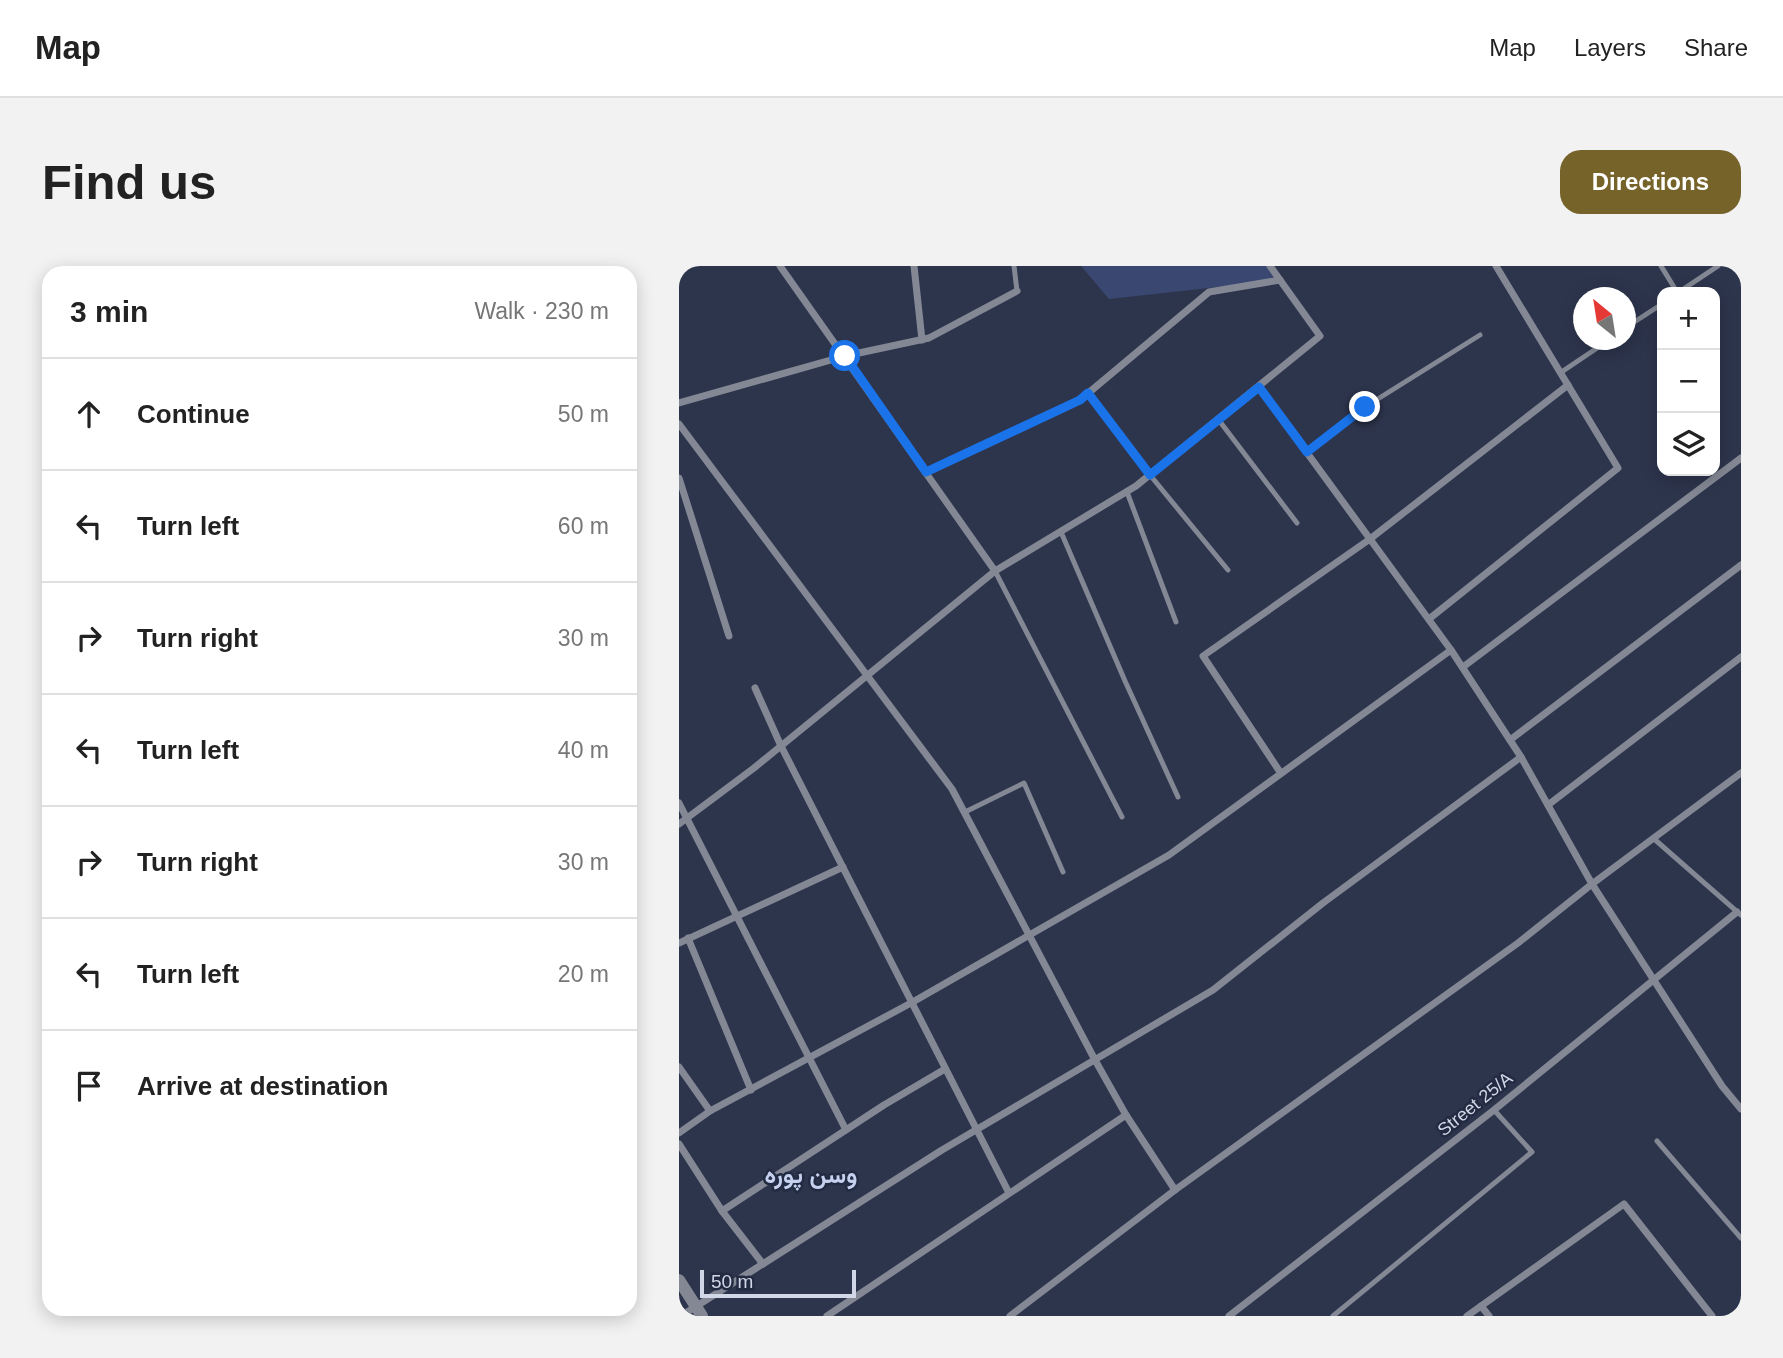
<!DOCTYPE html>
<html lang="en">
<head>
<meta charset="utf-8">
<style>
  :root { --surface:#fff; --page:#f2f2f2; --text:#222; --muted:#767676; --line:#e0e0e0; --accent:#76632a }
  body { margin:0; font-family:Arial,Vazirmatn,sans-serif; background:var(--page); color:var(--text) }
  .controls { position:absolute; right:21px; top:21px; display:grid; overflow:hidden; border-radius:14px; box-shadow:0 4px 18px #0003 }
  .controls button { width:63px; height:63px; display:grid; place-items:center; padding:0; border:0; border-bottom:2px solid var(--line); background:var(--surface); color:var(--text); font:35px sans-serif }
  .compass { position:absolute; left:894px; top:21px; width:63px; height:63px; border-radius:50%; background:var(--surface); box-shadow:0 4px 18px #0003; rotate:330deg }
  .scale { position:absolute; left:21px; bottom:18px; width:156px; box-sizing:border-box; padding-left:7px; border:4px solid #d1d7e7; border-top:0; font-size:19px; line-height:24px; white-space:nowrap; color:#d1d7e7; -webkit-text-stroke:5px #232b42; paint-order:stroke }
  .stop { position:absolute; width:21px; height:21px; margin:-16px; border:5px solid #1a73e8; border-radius:50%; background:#fff }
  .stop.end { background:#1a73e8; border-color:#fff; box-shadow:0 2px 7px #0008 }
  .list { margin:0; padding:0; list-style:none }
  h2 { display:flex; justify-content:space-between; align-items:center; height:91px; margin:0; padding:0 28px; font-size:30px }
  h2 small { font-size:23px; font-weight:400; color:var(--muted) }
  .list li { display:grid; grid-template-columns:46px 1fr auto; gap:21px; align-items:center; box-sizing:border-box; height:112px; padding:0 28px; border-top:2px solid var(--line) }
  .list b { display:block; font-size:26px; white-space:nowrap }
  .list em { font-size:23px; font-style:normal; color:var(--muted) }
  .icon { flex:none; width:38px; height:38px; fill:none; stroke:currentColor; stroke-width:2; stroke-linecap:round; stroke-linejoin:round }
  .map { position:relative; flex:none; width:1062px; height:1050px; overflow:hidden; border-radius:21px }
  header { display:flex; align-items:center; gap:42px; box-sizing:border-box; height:98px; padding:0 35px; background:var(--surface); border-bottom:2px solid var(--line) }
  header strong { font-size:33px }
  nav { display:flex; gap:38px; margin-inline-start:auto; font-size:24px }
  .intro { display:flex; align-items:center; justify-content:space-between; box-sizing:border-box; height:168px; padding:0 42px }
  h1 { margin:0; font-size:49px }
  .button { padding:18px 32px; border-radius:21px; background:var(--accent); color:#fff; font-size:24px; font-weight:700 }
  main { display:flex; gap:42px; padding:0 42px }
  aside { flex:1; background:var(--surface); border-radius:21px; box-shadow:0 4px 18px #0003 }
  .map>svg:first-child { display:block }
</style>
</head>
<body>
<header>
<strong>Map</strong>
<nav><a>Map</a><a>Layers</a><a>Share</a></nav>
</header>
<div class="intro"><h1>Find us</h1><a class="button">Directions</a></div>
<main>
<aside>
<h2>3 min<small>Walk · 230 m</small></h2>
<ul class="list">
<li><svg class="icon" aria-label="ahead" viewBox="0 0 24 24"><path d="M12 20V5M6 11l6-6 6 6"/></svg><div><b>Continue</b></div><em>50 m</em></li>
<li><svg class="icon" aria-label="left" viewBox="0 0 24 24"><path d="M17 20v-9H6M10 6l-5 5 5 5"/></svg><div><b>Turn left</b></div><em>60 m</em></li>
<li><svg class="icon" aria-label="right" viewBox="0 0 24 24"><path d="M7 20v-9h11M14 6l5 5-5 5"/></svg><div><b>Turn right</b></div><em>30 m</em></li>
<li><svg class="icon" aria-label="left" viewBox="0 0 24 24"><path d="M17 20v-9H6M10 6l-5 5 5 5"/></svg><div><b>Turn left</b></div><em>40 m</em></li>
<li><svg class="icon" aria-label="right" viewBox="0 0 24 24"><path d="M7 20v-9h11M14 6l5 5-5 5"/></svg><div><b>Turn right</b></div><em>30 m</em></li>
<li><svg class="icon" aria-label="left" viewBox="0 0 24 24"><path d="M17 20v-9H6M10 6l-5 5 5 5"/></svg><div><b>Turn left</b></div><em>20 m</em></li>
<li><svg class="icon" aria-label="arrive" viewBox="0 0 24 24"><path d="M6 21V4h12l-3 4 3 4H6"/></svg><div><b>Arrive at destination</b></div></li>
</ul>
</aside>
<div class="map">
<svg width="1062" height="1050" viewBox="0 0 1062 1050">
  <rect width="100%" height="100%" fill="#2d354d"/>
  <!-- green -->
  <path fill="#3a4871" d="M402,0H591L601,14L430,33Z"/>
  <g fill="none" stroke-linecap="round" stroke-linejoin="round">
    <!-- service -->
    <g stroke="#838894" stroke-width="5">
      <path d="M335,0L338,25"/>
      <path d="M982,0L998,26"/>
      <path d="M1000,26L1039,0"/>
      <path d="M946,62L983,38"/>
      <path d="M881,107L930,74"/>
      <path d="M409,127L471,209L549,304"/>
      <path d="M539,153L618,257"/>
      <path d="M628,186L686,141L801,69"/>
      <path d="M448,226L497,356"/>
      <path d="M382,266L446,415L499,531"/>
      <path d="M316,305L443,551"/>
      <path d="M286,546L345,517L384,606"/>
      <path d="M974,572L1062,649"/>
      <path d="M978,875L1062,972"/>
      <path d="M654,1050L853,886L815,844"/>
    </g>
    <!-- minor -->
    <g stroke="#838894" stroke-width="7">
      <path d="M101,0L316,305"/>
      <path d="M235,0L243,74"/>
      <path d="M0,137L166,90L250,72L338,25"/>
      <path d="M0,158L273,523L416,794L447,849L496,924"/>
      <path d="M247,206L401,134L530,26L601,14"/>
      <path d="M0,212L50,370"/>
      <path d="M750,353L939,202L817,0"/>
      <path d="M784,401L1062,192"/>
      <path d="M76,422L102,480L330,927"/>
      <path d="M831,474L1062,299"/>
      <path d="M601,506L524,390L691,273L889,119"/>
      <path d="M1062,507L913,618L1043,820L1062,843"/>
      <path d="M0,537L167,864"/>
      <path d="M869,539L1062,391"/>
      <path d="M0,558L75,502L316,305L457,220L641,70L591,0"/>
      <path d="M9,672L72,824"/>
      <path d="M0,677L164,601"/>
      <path d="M0,801L31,845"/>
      <path d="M0,867L31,845L232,737L490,589L772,384"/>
      <path d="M0,878L43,945L84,998"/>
      <path d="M43,945L205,839L266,803"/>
      <path d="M802,1040L810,1050"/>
      <path d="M2,1050L263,884L534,724L644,637L842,491"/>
      <path d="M148,1050L447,849"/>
      <path d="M331,1050L496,924L839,677L913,618L842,491L772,384L580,121"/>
      <path d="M550,1050L815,844L1058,646"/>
      <path d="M788,1050L945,938L1033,1050"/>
    </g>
    <!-- tertiary -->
    <path stroke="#838894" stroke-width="12" d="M0,1014L23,1050"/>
  </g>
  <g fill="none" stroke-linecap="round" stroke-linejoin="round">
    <!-- route -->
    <path stroke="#1a73e8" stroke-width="9" d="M166,90L247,206L401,134L409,127L471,209L580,121L628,186L686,141"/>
  </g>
  <g text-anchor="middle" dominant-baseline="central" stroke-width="5" stroke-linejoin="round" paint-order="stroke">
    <!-- street labels -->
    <g font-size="18" fill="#d1d7e7" stroke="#232b42">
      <text transform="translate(796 838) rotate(-39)">Street 25/A</text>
    </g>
    <!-- district labels -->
    <g font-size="24" font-weight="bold" fill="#c6d1f0" stroke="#232b42">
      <text x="132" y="908">وسن پورہ</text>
    </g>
  </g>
</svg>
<div class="controls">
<button>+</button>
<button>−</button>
<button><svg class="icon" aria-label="layers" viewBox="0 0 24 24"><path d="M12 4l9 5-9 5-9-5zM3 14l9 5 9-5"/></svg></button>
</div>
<svg class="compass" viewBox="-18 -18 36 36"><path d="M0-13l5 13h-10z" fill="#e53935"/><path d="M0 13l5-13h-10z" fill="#767676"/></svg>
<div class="scale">50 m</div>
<div class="stop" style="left:166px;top:90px"></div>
<div class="stop end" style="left:686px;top:141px"></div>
</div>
</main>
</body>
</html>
